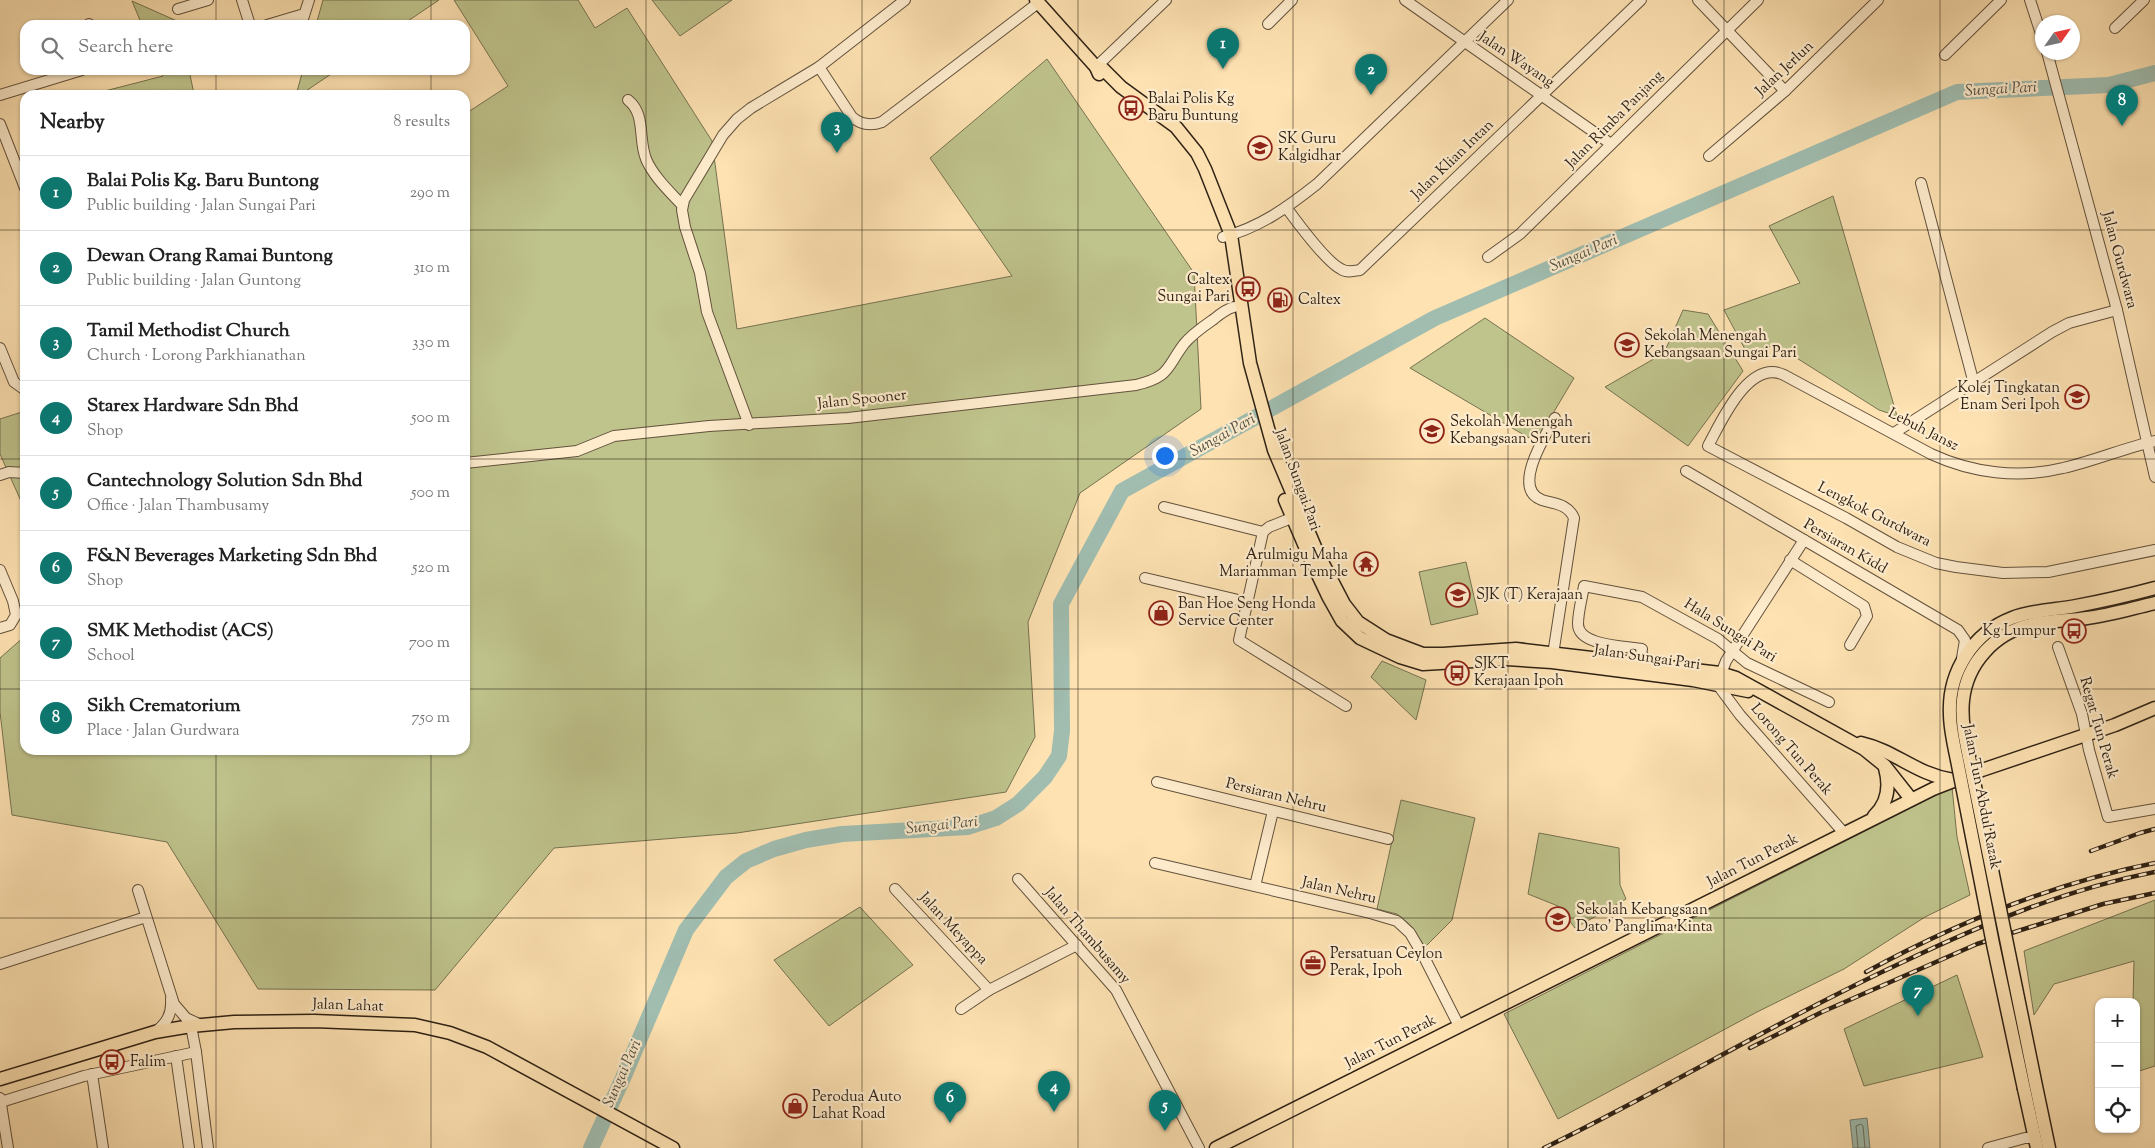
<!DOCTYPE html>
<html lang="en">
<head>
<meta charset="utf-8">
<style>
  :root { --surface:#fff; --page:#f6f6f6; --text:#222; --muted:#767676; --line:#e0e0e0; --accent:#0f766e }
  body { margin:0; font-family:"Sorts Mill Goudy",serif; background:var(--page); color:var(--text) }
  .controls { position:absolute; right:15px; bottom:15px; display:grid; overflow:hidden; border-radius:10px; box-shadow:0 1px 4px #0004 }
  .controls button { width:45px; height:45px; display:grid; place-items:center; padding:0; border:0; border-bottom:1px solid var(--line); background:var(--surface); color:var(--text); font:25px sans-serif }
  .compass { position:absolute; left:2035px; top:15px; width:45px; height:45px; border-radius:50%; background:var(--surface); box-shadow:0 1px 4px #0004; rotate:56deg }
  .you { position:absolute; left:1164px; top:455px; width:18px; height:18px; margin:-12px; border:4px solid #fff; border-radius:50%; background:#1a73e8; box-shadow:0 0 0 8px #1a73e833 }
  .badge { display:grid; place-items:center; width:32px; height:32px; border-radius:50%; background:var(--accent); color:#fff; font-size:16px; font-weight:700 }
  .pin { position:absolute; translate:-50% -41px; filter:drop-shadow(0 1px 2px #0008) }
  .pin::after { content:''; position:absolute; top:26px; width:18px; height:15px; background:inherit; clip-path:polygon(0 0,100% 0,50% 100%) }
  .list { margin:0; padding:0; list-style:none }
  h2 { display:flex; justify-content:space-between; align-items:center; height:65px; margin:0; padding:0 20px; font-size:21px }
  h2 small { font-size:16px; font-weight:400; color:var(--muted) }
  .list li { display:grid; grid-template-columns:32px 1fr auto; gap:15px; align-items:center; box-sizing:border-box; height:75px; padding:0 20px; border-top:1px solid var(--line) }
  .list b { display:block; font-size:19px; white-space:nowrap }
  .list p { margin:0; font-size:16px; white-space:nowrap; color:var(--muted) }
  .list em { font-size:16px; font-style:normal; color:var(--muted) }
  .icon { flex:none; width:28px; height:28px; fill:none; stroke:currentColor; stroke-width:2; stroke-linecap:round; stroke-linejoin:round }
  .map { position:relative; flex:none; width:2155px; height:1148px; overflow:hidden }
  .search { position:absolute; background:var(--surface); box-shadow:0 1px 4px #0004; left:20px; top:20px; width:450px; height:55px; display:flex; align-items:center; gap:12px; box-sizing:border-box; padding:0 18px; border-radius:15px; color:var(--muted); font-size:19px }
  .panel { position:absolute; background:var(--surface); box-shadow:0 1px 4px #0004; left:20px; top:90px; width:450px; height:665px; border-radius:15px }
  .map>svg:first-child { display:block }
</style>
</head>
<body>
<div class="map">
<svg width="2155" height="1148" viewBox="0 0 2155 1148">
  <rect width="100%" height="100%" fill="#fee2b2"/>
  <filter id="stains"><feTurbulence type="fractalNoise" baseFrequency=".004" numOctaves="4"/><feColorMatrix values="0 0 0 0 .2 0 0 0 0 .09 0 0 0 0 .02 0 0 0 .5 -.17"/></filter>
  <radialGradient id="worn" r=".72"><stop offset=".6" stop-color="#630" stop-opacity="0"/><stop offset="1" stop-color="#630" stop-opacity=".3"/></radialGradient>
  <!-- green -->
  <g fill="#bfc38c" stroke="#767250">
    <path d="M323,0H439L402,25H316Z"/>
    <path d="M454,0H578L595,28L627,8L712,141L737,329L1012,276L930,158L1047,59L1194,273L1201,409L1080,493L1028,622L1035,737L1006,792L737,833L554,848L435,990L258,989L167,842L12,815L0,712V658L25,636V750H465V114L508,86Z"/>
    <path d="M652,0H732L680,36Z"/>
    <path d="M132,1L177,21L178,25H142Z"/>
    <path d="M161,70H189L194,94L213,95H97V93L163,76Z"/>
    <path d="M303,70H337L300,95H296Z"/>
    <path d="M1833,196L1897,416L1879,410L1776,345L1747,353L1724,310L1800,283L1769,226Z"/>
    <path d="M1683,310L1708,314L1743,371L1688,446L1605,387L1664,353Z"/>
    <path d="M1485,318L1574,378L1536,442L1410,368Z"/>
    <path d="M25,411V510L0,454V419Z"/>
    <path d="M1466,562L1478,614L1431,625L1419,572Z"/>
    <path d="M1382,661L1426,680L1416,720L1371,677Z"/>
    <path d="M1952,787L1957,837L1970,895L1925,917L1844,969L1757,1012L1558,1119L1504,1014Z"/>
    <path d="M1401,800L1475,818L1452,920L1425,947L1411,926L1397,914L1377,909Z"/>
    <path d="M1539,833L1619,848L1620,885L1626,899L1575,928L1558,906L1528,894Z"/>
    <path d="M2155,900V1066L2136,1072V1002H2133L2134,961L2054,984L2034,1015L2024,951Z"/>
    <path d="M860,907L913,965L829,1026L774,960Z"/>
    <path d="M1957,975L1983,1057L1864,1086L1844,1029Z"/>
  </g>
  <!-- water -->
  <path fill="#a0bdb0" stroke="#727f72" d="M1867,1118L1870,1148H1853L1850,1120Z"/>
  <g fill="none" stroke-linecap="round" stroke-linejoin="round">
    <!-- shore -->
    <path stroke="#676f62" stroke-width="1" d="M1858,1148L1856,1126L1861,1124L1863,1126L1865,1148"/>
    <!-- river -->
    <path stroke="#a0bdb0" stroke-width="16" d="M591,1148L623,1078L686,930L726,877L746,861L774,849L806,840L842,834L968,827L996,818L1018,804L1045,777L1059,756L1062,731L1061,604L1122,491L1435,318L1957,92L2109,85L2155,73"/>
    <!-- minor casing -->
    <g stroke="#62513c" stroke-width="12">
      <g id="minor">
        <path d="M242,0L250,25"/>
        <path d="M1405,0L1611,144"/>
        <path d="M1698,0L1785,91"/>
        <path d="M2030,0L2042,37"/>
        <path d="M178,9L208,0"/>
        <path d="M89,24V25"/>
        <path d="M1268,24L1292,0"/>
        <path d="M267,25L304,14"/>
        <path d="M301,25L309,0"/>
        <path d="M2115,28L2144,0"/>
        <path d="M2047,52L2117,310L2155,477"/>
        <path d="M1945,55L2001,0"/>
        <path d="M819,67L852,117C861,125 871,126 882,122L1038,3"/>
        <path d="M1096,67L1166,0"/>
        <path d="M0,95L82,70"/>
        <path d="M628,100C646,114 638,139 646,159C653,176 670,192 682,205"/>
        <path d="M0,124L25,188"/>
        <path d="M1709,156L1785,91L1878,0"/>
        <path d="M1921,183L1973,380"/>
        <path d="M1286,207C1297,222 1326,262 1341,269C1347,273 1354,271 1360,270L1641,0"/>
        <path d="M1223,237C1259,228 1288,207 1317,184L1508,0"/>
        <path d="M1488,257L1520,234L1758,0"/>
        <path d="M0,348L14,382L25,390"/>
        <path d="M749,425L707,312L700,273L685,227L682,210L684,200L723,135L737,119L751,108L819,67L905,0"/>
        <path d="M1894,433L2052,332L2069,323L2117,310"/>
        <path d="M2155,441C2124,448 2094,461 2063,468C2019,479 1972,473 1931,454L1784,375C1749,358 1721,422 1708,446L1846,518L1897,547L1936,563L1956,567L2003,573L2048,572L2155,550"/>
        <path d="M465,463L577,451L614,436L709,426L848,418L1136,385C1170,377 1166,368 1184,344C1192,334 1204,326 1214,319C1220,314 1226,309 1234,307"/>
        <path d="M1686,471L1958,630L1965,640L1962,658"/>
        <path d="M0,475L9,472L25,473"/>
        <path d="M1164,507L1263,532"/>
        <path d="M1299,515L1269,527L1263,532L1239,640L1346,706"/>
        <path d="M1804,540L1726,661L1717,684L1740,715L1844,833"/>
        <path d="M1790,560L1864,606L1867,616L1850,645"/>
        <path d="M0,570L13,601L16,615L10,625L0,628"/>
        <path d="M1145,578L1247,602"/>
        <path d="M2058,647L2082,714L2089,750L2108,817L2155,809"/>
        <path d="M1552,661L1574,518C1568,504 1555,504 1542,500C1511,489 1545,436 1555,418"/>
        <path d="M1648,663L1641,653L1642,649C1625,646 1578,646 1578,624C1578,612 1582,598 1584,586L1642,597L1718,639L1747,663L1829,702"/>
        <path d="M1157,782L1388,839"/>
        <path d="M1155,863L1370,913L1397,921L1410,933L1424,957L1459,1026"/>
        <path d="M1018,879L1116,990L1199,1148"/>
        <path d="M1255,886L1273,811"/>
        <path d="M895,889L989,990"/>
        <path d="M138,890L174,1004L186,1018L201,1025"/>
        <path d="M0,964L146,917"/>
        <path d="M961,1009L989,990L1077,945"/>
        <path d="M191,1026L196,1052L208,1148"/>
        <path d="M155,1032C167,1023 172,1014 171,999"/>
        <path d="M176,1056L189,1148"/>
        <path d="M92,1074L103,1148"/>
        <path d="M0,1098L8,1148"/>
        <path d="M1,1102L84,1076L196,1052"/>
        <path d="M1988,1148L2025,1138H2035"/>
      </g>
    </g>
    <!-- major casing -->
    <g stroke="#2e2115" stroke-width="15">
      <g id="major">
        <path d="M1036,0L1096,67L1099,74"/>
        <path d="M1096,67L1103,69L1121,87L1176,127L1197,153L1205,169L1231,235L1250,363L1274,450L1318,554L1344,604L1358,622L1386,640L1423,654H1443L1516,649L1720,673L1736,678L1864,749L1885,766L1911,799"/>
        <path d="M1285,500L1310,558L1328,596L1342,621L1360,638L1400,657L1423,664L1507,659L1552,662L1693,680L1748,691"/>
        <path d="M1861,743C1896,751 1915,774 1953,780"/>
        <path d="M1969,757C1965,738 1961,719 1963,700C1967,663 1995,633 2030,625C2049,620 2069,621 2087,618C2110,615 2133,608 2155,603"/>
        <path d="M1957,760C1954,745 1950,729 1950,714C1948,672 1973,633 2012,618C2032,610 2055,610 2076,606C2103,601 2129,595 2155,588"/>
        <path d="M1874,816C1888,803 1890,786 1885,768"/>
        <path d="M0,1079L155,1032L191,1026L234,1022L314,1021L415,1025L450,1033L487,1047L673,1148"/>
        <path d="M2036,1086L2049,1148"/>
        <path d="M2024,1089L2037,1148"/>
        <path d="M1216,1148L1933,789L1982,770L2115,725L2155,708"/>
      </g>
    </g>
    <!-- minor -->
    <use href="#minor" stroke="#feeccd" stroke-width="10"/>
    <!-- major -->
    <use href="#major" stroke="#fee2b2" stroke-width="12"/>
    <!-- rail casing -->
    <g stroke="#2e2115" stroke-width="4.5">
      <g id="rail">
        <path d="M2091,851L2140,833L2155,829"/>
        <path d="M1866,972C1956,923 2054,883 2155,863"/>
        <path d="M1750,1048L1822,1012L1977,944L2103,904L2155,893"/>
        <path d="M1544,1148C1665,1089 1781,1019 1903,962C1983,924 2067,889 2155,872"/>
      </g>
    </g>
    <!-- rail -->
    <use href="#rail" stroke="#feeccd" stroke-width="2.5" stroke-dasharray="8" stroke-linecap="butt"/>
    <!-- major-bridge casing -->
    <g stroke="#2e2115" stroke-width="15" stroke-linecap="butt">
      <g id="major-bridge">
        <path d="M1969,757L2036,1086"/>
        <path d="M1957,760L1993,944L2024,1089"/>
      </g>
    </g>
    <!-- major-bridge -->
    <use href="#major-bridge" stroke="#fee2b2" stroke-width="12"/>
  </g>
  <!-- grid -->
  <path fill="none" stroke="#2e2115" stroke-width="1" stroke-opacity="0.55" d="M216,0V25M431,0V25M646,0V1148M862,0V1148M1078,0V1148M1293,0V1148M1508,0V1148M1724,0V1148M1940,0V1148M216,70V95M431,70V95M0,230H25M465,230H2155M0,459H25M465,459H2155M0,689H25M465,689H2155M216,750V1148M431,750V1148M0,918H2155"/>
  <!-- icons -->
  <defs>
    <g id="bus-ring" transform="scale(1.25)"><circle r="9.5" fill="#feeccd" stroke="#8f2418" stroke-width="1.5"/><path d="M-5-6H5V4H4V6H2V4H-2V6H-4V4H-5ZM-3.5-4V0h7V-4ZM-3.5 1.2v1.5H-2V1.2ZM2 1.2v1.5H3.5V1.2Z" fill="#8f2418"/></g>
    <g id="school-ring" transform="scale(1.25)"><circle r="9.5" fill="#feeccd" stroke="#8f2418" stroke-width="1.5"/><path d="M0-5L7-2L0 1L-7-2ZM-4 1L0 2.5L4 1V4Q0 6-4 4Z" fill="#8f2418"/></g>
    <g id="fuel-ring" transform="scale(1.25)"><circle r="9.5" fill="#feeccd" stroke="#8f2418" stroke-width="1.5"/><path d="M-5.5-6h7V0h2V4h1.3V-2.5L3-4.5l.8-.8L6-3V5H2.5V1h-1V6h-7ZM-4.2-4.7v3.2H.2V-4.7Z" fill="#8f2418"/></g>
    <g id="temple-ring" transform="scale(1.25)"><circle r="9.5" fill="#feeccd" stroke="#8f2418" stroke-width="1.5"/><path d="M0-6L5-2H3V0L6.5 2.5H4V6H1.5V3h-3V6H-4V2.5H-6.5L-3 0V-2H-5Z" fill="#8f2418"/></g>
    <g id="shop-ring" transform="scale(1.25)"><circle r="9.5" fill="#feeccd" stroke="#8f2418" stroke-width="1.5"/><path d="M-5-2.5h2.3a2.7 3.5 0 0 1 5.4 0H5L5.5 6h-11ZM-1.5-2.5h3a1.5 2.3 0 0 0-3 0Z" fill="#8f2418"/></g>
    <g id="office-ring" transform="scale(1.25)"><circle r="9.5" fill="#feeccd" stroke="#8f2418" stroke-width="1.5"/><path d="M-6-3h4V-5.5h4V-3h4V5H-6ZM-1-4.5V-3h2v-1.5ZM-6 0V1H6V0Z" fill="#8f2418"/></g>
  </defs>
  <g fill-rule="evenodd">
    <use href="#bus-ring" x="1131" y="108"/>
    <use href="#school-ring" x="1260" y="148"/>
    <use href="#bus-ring" x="1248" y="289"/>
    <use href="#fuel-ring" x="1280" y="300"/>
    <use href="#school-ring" x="1627" y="345"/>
    <use href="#school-ring" x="2077" y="397"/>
    <use href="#school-ring" x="1432" y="431"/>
    <use href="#temple-ring" x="1366" y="564"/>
    <use href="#school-ring" x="1458" y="595"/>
    <use href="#shop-ring" x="1161" y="613"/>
    <use href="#bus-ring" x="2074" y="631"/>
    <use href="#bus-ring" x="1457" y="673"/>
    <use href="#school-ring" x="1558" y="919"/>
    <use href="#office-ring" x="1313" y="963"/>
    <use href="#bus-ring" x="112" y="1062"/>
    <use href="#shop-ring" x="795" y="1106"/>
  </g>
  <g text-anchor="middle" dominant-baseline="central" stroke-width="4.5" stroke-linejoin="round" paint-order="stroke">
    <!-- street labels -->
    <g font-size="15" fill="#2e2115" stroke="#feeccd">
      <text transform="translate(1516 60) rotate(34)">Jalan Wayang</text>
      <text transform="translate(1785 69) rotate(-43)">Jalan Jerlun</text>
      <text transform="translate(1615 120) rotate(-45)">Jalan Rimba Panjang</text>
      <text transform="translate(1453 160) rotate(-44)">Jalan Klian Intan</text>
      <text transform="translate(2119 260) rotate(75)">Jalan Gurdwara</text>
      <text transform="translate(862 400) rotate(-6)">Jalan Spooner</text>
      <text transform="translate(1923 430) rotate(27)">Lebuh Jansz</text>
      <text transform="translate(1297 480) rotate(70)">Jalan Sungai Pari</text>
      <text transform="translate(1874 515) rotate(27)">Lengkok Gurdwara</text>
      <text transform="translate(1845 547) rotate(30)">Persiaran Kidd</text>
      <text transform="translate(1730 631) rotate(32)">Hala Sungai Pari</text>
      <text transform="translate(1647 658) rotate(8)">Jalan Sungai Pari</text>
      <text transform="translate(2098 728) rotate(74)">Regat Tun Perak</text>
      <text transform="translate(1791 750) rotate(49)">Lorong Tun Perak</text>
      <text transform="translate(1276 796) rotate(14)">Persiaran Nehru</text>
      <text transform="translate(1981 797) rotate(79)">Jalan Tun Abdul Razak</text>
      <text transform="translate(1753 861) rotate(-27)">Jalan Tun Perak</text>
      <text transform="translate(1339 891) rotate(13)">Jalan Nehru</text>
      <text transform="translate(953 929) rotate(47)">Jalan Meyappa</text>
      <text transform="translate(1087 936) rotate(49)">Jalan Thambusamy</text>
      <text transform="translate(348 1006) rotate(2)">Jalan Lahat</text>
      <text transform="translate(1391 1042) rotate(-27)">Jalan Tun Perak</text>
    </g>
    <!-- poi labels -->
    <g font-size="15" fill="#2e2115" stroke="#feeccd" text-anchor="start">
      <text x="1148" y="99">Balai Polis Kg<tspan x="1148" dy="17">Baru Buntung</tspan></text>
      <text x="1278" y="139">SK Guru<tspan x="1278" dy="17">Kalgidhar</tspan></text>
      <text x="1230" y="280" text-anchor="end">Caltex<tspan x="1230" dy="17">Sungai Pari</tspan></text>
      <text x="1298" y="300">Caltex</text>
      <text x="1644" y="336">Sekolah Menengah<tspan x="1644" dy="17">Kebangsaan Sungai Pari</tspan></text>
      <text x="2060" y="388" text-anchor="end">Kolej Tingkatan<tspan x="2060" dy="17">Enam Seri Ipoh</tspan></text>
      <text x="1450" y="422">Sekolah Menengah<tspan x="1450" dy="17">Kebangsaan Sri Puteri</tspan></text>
      <text x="1348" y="555" text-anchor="end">Arulmigu Maha<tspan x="1348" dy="17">Mariamman Temple</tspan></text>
      <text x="1476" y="595">SJK (T) Kerajaan</text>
      <text x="1178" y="604">Ban Hoe Seng Honda<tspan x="1178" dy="17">Service Center</tspan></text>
      <text x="2056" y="631" text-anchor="end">Kg Lumpur</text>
      <text x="1474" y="664">SJKT<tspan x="1474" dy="17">Kerajaan Ipoh</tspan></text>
      <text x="1576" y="910">Sekolah Kebangsaan<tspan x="1576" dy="17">Dato' Panglima Kinta</tspan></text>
      <text x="1330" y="954">Persatuan Ceylon<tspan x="1330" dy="17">Perak, Ipoh</tspan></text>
      <text x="130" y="1062">Falim</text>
      <text x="812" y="1097">Perodua Auto<tspan x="812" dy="17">Lahat Road</tspan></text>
    </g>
    <!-- water labels -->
    <g font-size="16" font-style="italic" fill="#505044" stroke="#feeccd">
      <text transform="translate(2001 90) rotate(-3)">Sungai Pari</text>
      <text transform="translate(1584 254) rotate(-23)">Sungai Pari</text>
      <text transform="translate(1223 436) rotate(-29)">Sungai Pari</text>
      <text transform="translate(942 826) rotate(-6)">Sungai Pari</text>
      <text transform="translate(623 1074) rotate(-66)">Sungai Pari</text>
    </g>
  </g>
  <rect width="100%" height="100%" filter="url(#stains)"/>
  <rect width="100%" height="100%" fill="url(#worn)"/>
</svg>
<div class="controls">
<button>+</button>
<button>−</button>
<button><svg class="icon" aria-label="locate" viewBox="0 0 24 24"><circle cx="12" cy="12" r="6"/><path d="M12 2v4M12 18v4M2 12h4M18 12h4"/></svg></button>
</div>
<svg class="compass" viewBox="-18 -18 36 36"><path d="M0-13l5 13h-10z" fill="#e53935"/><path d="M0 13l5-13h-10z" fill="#767676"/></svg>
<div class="you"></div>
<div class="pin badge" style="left:1223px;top:69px">1</div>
<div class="pin badge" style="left:1371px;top:95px">2</div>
<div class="pin badge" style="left:837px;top:153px">3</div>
<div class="pin badge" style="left:1054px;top:1112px">4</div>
<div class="pin badge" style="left:1165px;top:1131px">5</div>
<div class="pin badge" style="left:950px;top:1123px">6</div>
<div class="pin badge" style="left:1918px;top:1016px">7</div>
<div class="pin badge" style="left:2122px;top:126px">8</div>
<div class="search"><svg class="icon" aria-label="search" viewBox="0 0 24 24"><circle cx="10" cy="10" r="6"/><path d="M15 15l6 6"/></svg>Search here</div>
<section class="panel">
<h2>Nearby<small>8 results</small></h2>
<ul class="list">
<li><span class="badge">1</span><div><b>Balai Polis Kg. Baru Buntong</b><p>Public building · Jalan Sungai Pari</p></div><em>290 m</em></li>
<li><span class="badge">2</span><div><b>Dewan Orang Ramai Buntong</b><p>Public building · Jalan Guntong</p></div><em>310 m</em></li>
<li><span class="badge">3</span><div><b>Tamil Methodist Church</b><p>Church · Lorong Parkhianathan</p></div><em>330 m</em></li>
<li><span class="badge">4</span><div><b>Starex Hardware Sdn Bhd</b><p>Shop</p></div><em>500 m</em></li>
<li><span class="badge">5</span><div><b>Cantechnology Solution Sdn Bhd</b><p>Office · Jalan Thambusamy</p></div><em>500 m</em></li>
<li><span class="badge">6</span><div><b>F&amp;N Beverages Marketing Sdn Bhd</b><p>Shop</p></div><em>520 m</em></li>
<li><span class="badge">7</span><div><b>SMK Methodist (ACS)</b><p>School</p></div><em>700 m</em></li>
<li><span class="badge">8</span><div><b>Sikh Crematorium</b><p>Place · Jalan Gurdwara</p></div><em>750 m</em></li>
</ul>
</section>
</div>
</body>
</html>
